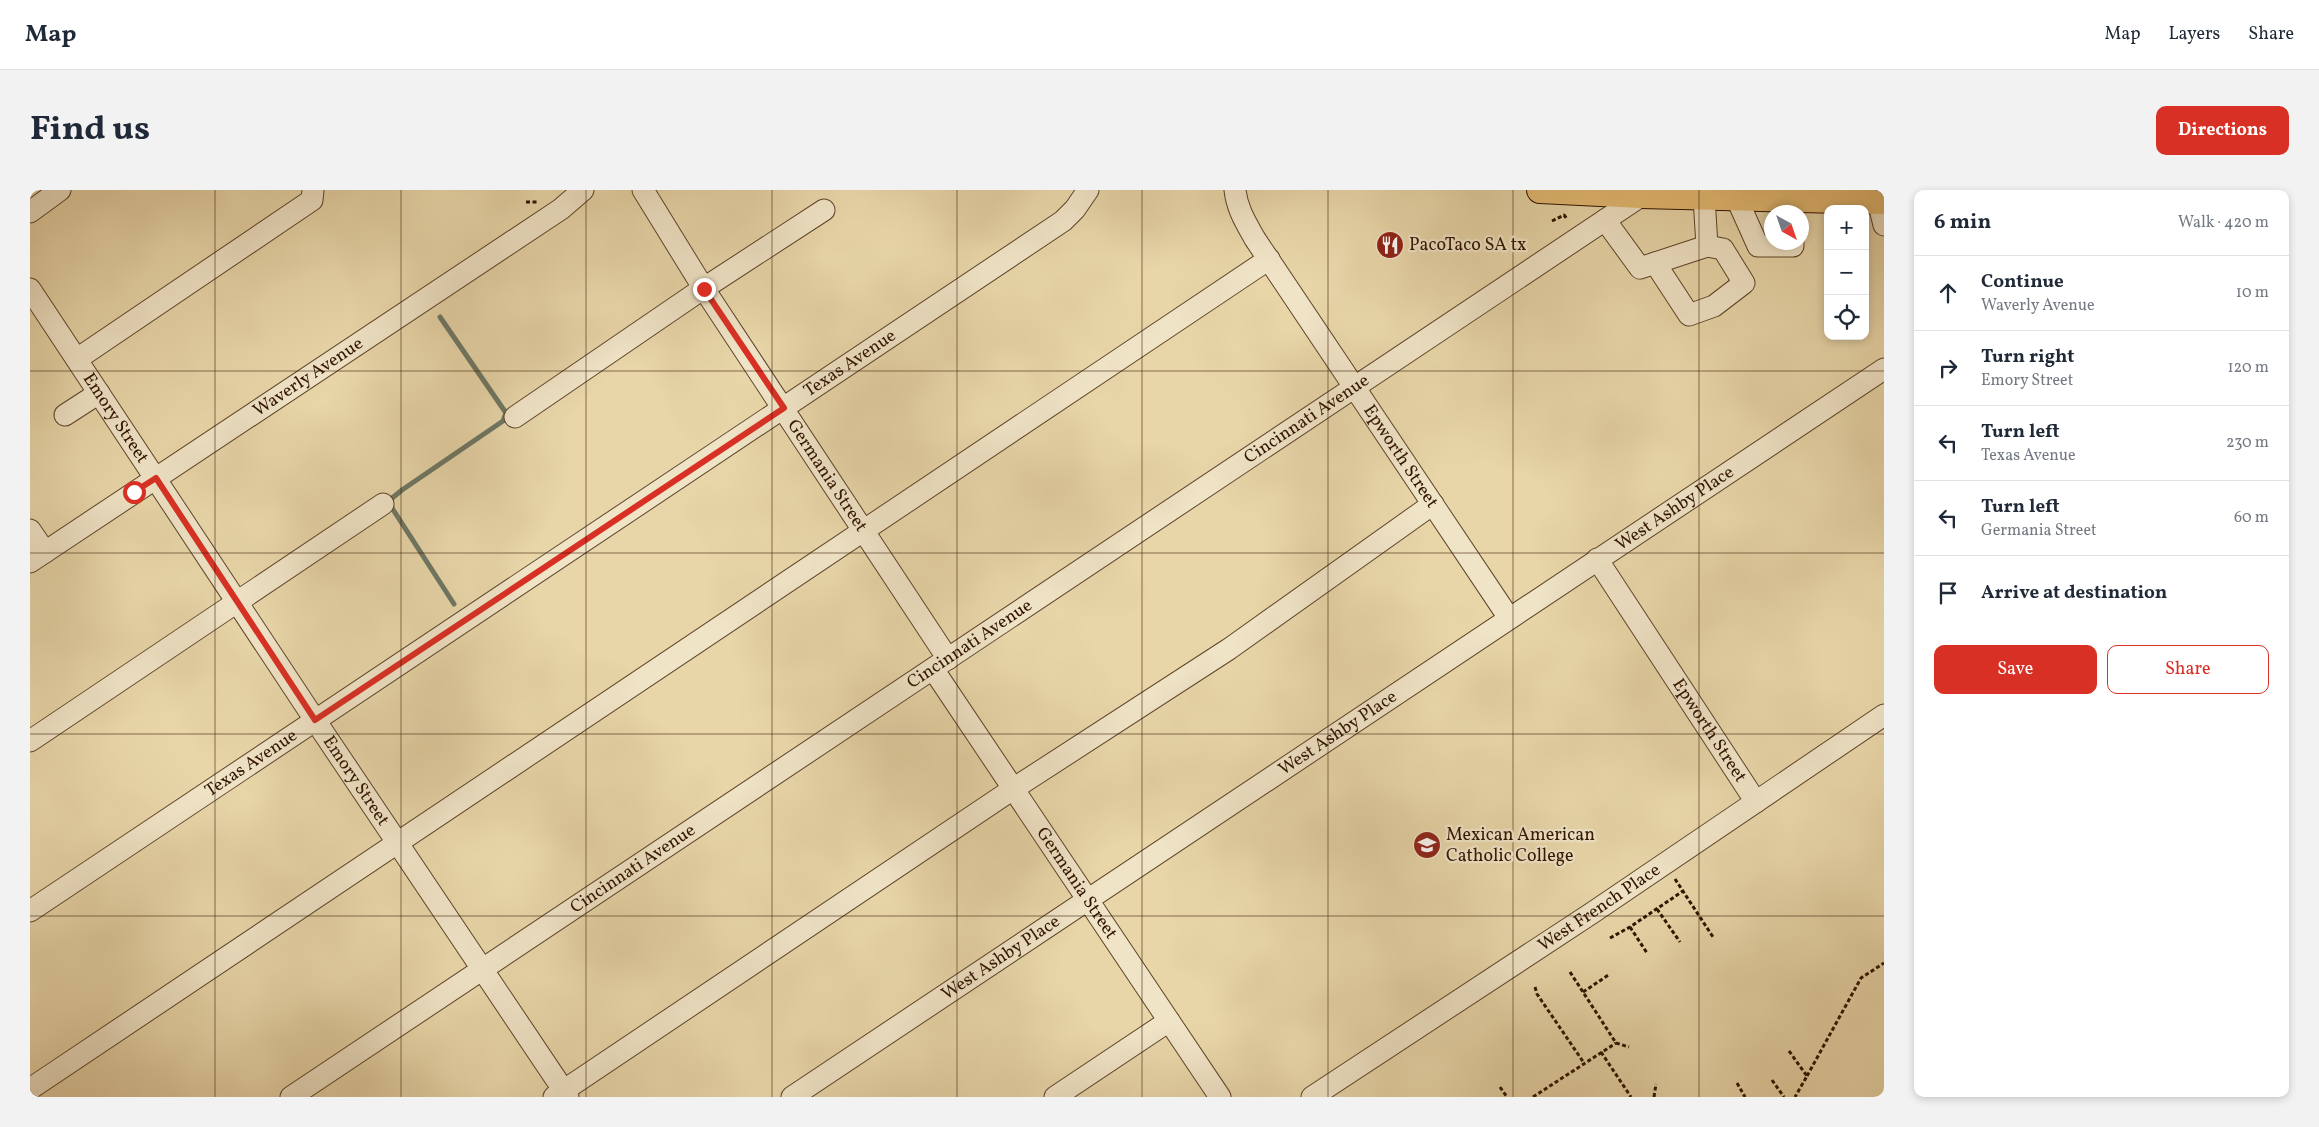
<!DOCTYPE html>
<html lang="en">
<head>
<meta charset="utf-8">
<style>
  :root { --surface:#fff; --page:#f2f2f3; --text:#1f2937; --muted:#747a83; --line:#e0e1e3; --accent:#d93025 }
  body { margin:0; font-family:Vollkorn,serif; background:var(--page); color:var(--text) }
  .controls { position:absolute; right:15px; top:15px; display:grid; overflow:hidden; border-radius:10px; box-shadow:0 2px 8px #0003 }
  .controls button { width:45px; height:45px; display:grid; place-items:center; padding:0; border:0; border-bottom:1px solid var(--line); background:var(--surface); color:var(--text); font:25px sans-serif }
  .compass { position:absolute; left:1734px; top:15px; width:45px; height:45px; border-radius:50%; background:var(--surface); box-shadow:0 2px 8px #0003; rotate:140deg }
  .stop { position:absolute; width:15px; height:15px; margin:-11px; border:4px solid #d93025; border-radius:50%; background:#fff }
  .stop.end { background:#d93025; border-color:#fff; box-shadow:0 1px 5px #0008 }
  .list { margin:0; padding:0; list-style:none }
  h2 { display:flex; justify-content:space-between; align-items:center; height:65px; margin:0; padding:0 20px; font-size:21px }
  h2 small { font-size:16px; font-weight:400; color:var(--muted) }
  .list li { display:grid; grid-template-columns:32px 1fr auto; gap:15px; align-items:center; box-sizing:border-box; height:75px; padding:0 20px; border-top:1px solid var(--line) }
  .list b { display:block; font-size:19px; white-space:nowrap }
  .list p { margin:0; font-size:16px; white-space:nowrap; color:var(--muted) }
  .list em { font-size:16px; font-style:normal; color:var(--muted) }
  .actions { display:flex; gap:10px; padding:15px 20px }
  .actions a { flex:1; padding:11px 0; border:1px solid var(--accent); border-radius:10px; text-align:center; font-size:18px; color:var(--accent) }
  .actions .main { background:var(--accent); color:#fff }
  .icon { flex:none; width:28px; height:28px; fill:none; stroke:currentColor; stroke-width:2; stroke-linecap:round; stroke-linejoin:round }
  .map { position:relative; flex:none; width:1854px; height:907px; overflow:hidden; border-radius:10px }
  header { display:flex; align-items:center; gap:30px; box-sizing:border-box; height:70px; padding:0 25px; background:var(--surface); border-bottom:1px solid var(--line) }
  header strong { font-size:24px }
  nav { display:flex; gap:28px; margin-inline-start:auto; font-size:18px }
  .intro { display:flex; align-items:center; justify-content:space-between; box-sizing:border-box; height:120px; padding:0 30px }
  h1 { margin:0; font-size:35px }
  .button { padding:12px 22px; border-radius:10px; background:var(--accent); color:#fff; font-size:18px; font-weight:700 }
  main { display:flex; gap:30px; padding:0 30px }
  aside { flex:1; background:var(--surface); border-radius:10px; box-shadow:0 2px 8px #0003 }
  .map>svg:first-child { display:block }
</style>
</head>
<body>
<header>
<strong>Map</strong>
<nav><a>Map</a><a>Layers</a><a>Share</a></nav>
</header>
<div class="intro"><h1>Find us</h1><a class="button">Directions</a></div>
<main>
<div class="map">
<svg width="1854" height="907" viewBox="0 0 1854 907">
  <rect width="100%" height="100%" fill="#e8d6a9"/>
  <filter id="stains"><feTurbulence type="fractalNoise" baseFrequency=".004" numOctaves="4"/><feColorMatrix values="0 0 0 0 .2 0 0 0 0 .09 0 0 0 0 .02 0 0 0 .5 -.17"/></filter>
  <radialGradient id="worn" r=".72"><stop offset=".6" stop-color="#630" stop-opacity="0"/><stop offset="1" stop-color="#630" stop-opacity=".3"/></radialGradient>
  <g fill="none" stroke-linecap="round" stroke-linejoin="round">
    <!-- stream -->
    <path stroke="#6e7764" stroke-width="5" d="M410,127L476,223L473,231L372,300L361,309L362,318L424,414"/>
    <!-- minor casing -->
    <g stroke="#5e442a" stroke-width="23">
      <g id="minor">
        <path id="s1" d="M613,0L674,99L918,469"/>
        <path id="s2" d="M1205,0C1207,19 1216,33 1225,49L1479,428"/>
        <path d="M1706,7L1728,56H1763V52"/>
        <path d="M1848,11L1854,35"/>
        <path d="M0,22L30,0"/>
        <path d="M1575,30L1610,78L1677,56L1674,7"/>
        <path d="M1625,73L1659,125L1684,116L1714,93L1693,59L1677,56"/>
        <path id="s3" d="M0,99L285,530L538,907"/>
        <path d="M47,169L282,10L283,0"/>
        <path d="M35,225L69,203"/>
        <path d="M485,227L665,104L794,20"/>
        <path d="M0,340L15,362"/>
        <path id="s4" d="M1567,369L1726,612"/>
        <path id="s5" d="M0,372L531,19L553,0"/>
        <path id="s6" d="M903,479L1190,907"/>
        <path d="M0,551L353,314"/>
        <path id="s7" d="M0,721L1033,31L1045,19L1058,0"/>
        <path d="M0,899L1239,69"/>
        <path id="s8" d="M261,907L1617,2"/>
        <path d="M524,907L983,599L1199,459L1403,314"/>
        <path id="s9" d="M762,907L1854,179"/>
        <path d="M1025,907L1139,831"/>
        <path id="s10" d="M1282,907L1562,723L1854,525"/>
      </g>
    </g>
    <!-- major casing -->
    <g stroke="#301400" stroke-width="28">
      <path id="major" d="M1510,0L1611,5L1854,11"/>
    </g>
    <!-- path -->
    <g stroke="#301400" stroke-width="3" stroke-dasharray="4 2.5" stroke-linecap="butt">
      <path d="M496,12H509"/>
      <path d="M1522,31L1534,25L1537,29"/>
      <path d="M1645,689L1683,747"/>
      <path d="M1627,719L1650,752"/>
      <path d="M1600,737L1617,763"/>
      <path d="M1580,748L1600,737L1653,701"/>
      <path d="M1540,782L1586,853L1599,857"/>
      <path d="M1505,797L1507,804L1554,873"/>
      <path d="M1553,802L1580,784"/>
      <path d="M1759,861L1777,886L1765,907"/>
      <path d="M1571,862L1601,907"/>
      <path d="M1777,886L1831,788L1854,773"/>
      <path d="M1742,890L1754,907"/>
      <path d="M1707,893L1715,907"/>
      <path d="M1470,897L1477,907"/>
      <path d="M1503,907L1586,853"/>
      <path d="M1624,907L1626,894"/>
    </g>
    <!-- minor -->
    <use href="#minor" stroke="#f0e4c7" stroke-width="21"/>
    <!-- major -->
    <use href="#major" stroke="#e4bb74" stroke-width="26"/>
  </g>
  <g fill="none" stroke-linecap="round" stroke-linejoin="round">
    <!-- route -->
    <path stroke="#d93025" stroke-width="6" d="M104,302L126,288L285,530L754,218L674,99"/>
  </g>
  <!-- grid -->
  <path fill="none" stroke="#301400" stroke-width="1" stroke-opacity="0.55" d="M185,0V907M371,0V907M556,0V907M742,0V907M927,0V907M1112,0V907M1298,0V907M1483,0V907M1669,0V907M0,181H1854M0,363H1854M0,544H1854M0,726H1854"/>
  <!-- icons -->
  <defs>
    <g id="restaurant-disc" transform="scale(1.4375)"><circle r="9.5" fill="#8f2418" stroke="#f0e4c7"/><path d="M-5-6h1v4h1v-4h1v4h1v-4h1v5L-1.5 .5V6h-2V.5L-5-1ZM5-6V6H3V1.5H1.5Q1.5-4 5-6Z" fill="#fff"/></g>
    <g id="university-disc" transform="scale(1.4375)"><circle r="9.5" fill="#8f2418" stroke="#f0e4c7"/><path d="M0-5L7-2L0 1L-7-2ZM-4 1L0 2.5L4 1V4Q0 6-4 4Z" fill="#fff"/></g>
  </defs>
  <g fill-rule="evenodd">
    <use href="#restaurant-disc" x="1360" y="55"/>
    <use href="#university-disc" x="1397" y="655"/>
  </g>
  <g text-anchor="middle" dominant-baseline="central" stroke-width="4.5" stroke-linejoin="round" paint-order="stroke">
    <!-- poi labels -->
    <g font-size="18" fill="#301400" stroke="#f0e4c7" text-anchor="start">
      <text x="1379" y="55">PacoTaco SA tx</text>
      <text x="1416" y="645">Mexican American<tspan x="1416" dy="21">Catholic College</tspan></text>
    </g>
    <!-- street labels -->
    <g font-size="18" fill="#301400" stroke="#f0e4c7">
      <text stroke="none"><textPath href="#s7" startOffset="986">Texas Avenue</textPath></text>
      <text stroke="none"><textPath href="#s5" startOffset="334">Waverly Avenue</textPath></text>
      <text stroke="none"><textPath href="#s3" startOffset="155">Emory Street</textPath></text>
      <text stroke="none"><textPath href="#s8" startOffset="1221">Cincinnati Avenue</textPath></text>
      <text stroke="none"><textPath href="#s2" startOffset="315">Epworth Street</textPath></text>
      <text stroke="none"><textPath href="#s1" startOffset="340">Germania Street</textPath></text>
      <text stroke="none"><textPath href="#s9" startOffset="1061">West Ashby Place</textPath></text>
      <text stroke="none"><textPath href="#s8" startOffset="816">Cincinnati Avenue</textPath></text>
      <text stroke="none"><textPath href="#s4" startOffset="205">Epworth Street</textPath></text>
      <text stroke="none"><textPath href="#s9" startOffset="656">West Ashby Place</textPath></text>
      <text stroke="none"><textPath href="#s7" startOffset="266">Texas Avenue</textPath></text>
      <text stroke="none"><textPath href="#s3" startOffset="590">Emory Street</textPath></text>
      <text stroke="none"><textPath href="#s8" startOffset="411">Cincinnati Avenue</textPath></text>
      <text stroke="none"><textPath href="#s6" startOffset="258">Germania Street</textPath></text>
      <text stroke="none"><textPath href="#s10" startOffset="344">West French Place</textPath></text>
      <text stroke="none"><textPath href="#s9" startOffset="251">West Ashby Place</textPath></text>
    </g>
  </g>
  <rect width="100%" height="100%" filter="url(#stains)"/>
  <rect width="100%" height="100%" fill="url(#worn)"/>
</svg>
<div class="controls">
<button>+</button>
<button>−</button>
<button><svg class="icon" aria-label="locate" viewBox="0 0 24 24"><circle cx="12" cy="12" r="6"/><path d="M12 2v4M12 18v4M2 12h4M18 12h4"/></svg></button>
</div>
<svg class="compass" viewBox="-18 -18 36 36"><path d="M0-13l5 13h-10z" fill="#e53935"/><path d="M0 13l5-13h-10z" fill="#747a83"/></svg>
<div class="stop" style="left:104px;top:302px"></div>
<div class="stop end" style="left:674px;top:99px"></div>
</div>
<aside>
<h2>6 min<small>Walk · 420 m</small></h2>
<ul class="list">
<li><svg class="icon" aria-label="ahead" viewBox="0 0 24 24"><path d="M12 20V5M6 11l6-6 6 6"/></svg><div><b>Continue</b><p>Waverly Avenue</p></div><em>10 m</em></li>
<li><svg class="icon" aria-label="right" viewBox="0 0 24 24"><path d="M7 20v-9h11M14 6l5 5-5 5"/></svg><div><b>Turn right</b><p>Emory Street</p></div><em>120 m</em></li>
<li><svg class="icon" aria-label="left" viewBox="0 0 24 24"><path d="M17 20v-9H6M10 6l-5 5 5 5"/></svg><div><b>Turn left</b><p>Texas Avenue</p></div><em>230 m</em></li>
<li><svg class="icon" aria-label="left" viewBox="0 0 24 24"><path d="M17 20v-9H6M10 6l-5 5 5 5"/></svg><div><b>Turn left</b><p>Germania Street</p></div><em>60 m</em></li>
<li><svg class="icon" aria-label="arrive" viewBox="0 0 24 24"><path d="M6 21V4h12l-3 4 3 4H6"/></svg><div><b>Arrive at destination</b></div></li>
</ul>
<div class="actions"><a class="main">Save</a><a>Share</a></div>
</aside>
</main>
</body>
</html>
